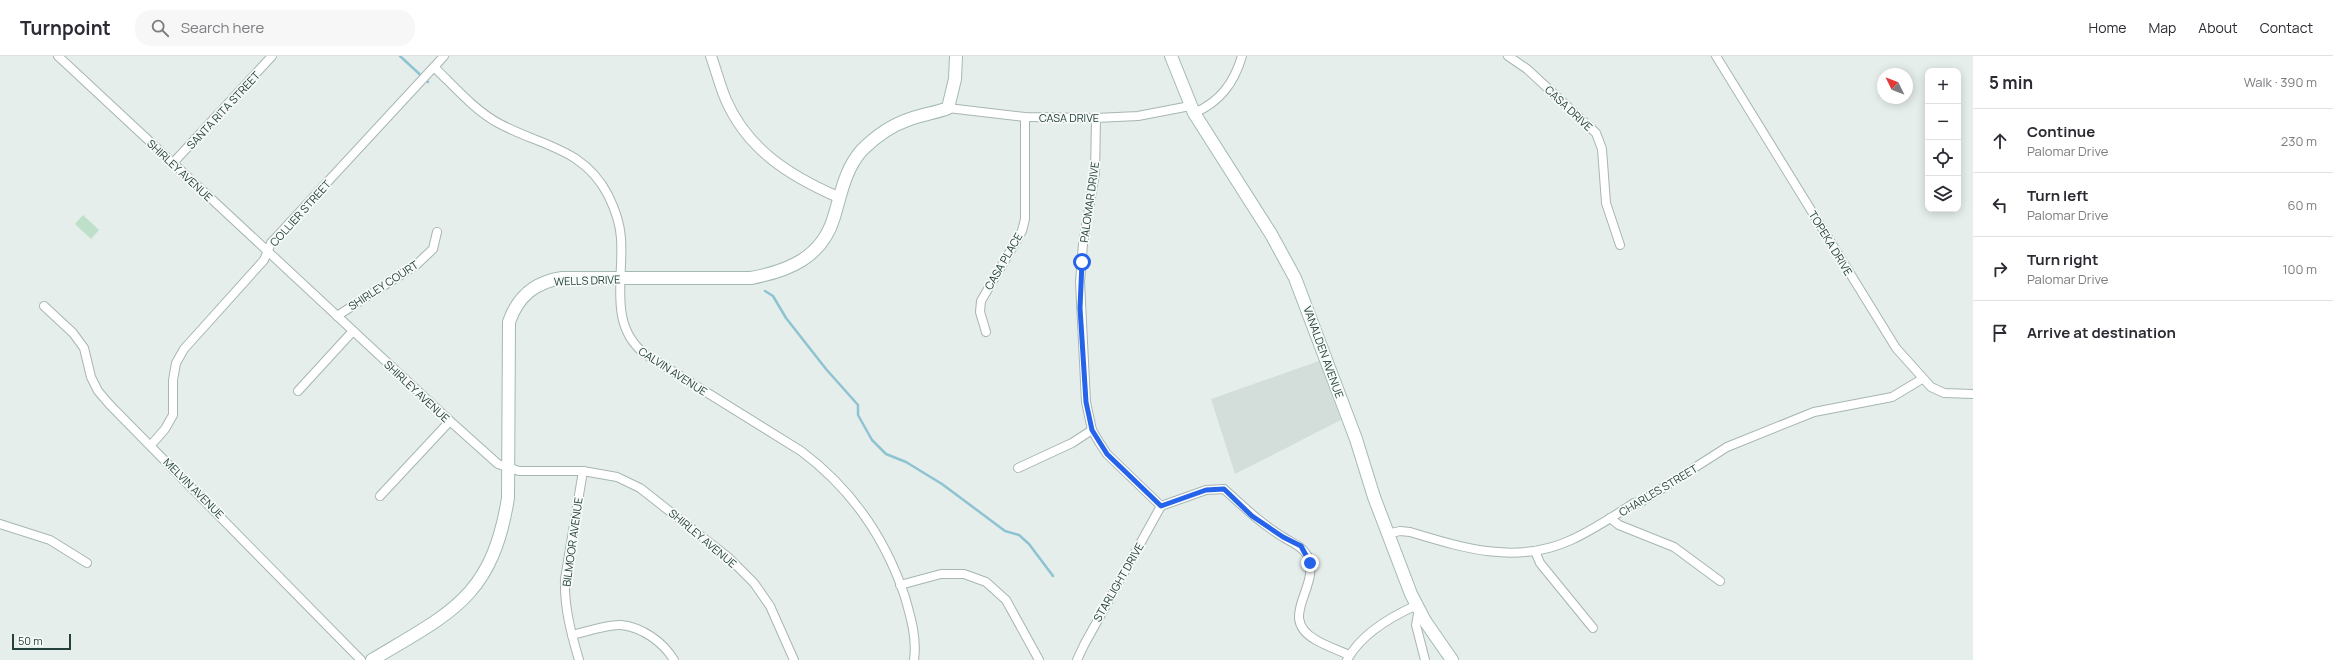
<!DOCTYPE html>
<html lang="en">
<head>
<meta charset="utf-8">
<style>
  :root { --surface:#fff; --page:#f7f7f7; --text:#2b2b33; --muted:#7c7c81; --line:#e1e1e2 }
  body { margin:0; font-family:Manrope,sans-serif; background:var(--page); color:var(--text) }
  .controls { position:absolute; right:12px; top:12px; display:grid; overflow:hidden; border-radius:8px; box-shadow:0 2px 10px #0003 }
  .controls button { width:36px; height:36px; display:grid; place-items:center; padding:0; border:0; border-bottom:1px solid var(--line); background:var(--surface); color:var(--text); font:20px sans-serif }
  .compass { position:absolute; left:1877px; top:12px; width:36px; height:36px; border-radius:50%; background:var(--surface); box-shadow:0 2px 10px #0003; rotate:313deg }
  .scale { position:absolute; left:12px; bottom:10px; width:59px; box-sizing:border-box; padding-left:4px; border:2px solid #24403b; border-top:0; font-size:11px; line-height:14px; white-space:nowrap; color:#24403b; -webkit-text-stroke:3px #f6faf8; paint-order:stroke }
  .stop { position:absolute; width:12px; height:12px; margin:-9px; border:3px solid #2563eb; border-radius:50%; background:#fff }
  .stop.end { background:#2563eb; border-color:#fff; box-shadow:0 1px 4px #0008 }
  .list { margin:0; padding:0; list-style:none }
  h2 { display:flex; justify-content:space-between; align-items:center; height:52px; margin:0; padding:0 16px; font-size:17px }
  h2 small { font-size:13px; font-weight:400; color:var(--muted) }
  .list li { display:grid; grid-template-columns:26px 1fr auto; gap:12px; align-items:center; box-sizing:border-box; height:64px; padding:0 16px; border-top:1px solid var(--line) }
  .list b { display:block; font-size:15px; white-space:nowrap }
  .list p { margin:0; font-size:13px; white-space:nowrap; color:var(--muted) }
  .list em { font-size:13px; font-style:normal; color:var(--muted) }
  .icon { flex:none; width:22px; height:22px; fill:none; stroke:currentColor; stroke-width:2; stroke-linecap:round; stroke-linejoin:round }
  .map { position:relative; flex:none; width:1973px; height:604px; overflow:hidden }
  header { display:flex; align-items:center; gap:24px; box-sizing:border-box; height:56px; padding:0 20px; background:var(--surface); border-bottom:1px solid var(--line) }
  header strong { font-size:19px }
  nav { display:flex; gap:22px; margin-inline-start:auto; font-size:14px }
  .search { width:280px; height:36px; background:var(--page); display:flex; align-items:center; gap:10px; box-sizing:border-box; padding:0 14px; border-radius:16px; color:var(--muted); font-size:15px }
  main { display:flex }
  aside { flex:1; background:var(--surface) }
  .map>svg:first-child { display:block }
</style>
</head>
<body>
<header>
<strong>Turnpoint</strong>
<div class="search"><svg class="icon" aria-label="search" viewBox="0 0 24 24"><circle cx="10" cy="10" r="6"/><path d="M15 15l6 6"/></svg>Search here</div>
<nav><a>Home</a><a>Map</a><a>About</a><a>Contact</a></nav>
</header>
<main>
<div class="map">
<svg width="1973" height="604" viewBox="0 0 1973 604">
  <rect width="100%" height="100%" fill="#e5eeeb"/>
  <!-- built -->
  <path fill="#d3deda" d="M1319,305L1341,364L1235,418L1211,343Z"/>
  <!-- green -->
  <path fill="#bedfc9" d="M83,159L99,174L91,183L75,168Z"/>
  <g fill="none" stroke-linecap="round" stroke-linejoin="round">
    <!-- stream -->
    <g stroke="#8ec3d2" stroke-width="2.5">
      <path d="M400,0L428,26"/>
      <path d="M765,235L773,240L786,262L826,313L858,349V359L872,384L886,398L906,406L942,428L1005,475L1019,479L1029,488L1053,520"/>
    </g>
    <!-- minor casing -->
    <g stroke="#a7b6b3" stroke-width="10">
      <g id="minor">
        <path d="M58,0L450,365L498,408L519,415H583L617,421L640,432L729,502L754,527L770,550L794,604"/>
        <path d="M1508,0L1527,13L1596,77L1602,93L1606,147L1620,189"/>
        <path d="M1716,0L1896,292L1931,331L1944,337L1973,338"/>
        <path d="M434,11C454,30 475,55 500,68C541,90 584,92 608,139C615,153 620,167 621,182C624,223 608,269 645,298L801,395C852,433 885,481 905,541C911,562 917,582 914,604"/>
        <path d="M948,52L1025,61L1096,62L1138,60L1190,50"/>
        <path d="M1194,57C1220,46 1234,27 1242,0"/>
        <path d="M1096,62L1095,117L1083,188L1080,226L1086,346L1092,374L1099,386L1107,398L1161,450"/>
        <path d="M173,107L272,0"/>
        <path d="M44,250L73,277L84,292L91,321L98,335L110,349L361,604"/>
        <path d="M337,260L416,209L433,193L437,176"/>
        <path d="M986,276L980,256L981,245L1022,175L1025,163V61"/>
        <path d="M298,335L353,275"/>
        <path d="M151,389L165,373L173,359V324L176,307L184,293L264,204L271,187L444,0"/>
        <path d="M1018,412L1072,387L1092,374"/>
        <path d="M380,440L450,365"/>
        <path d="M1161,450L1206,434L1224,433C1244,451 1260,467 1283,481C1292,487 1301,489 1307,499C1323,530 1275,561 1316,584C1326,590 1338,594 1349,599"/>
        <path d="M1610,462L1619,469L1674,491L1720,525"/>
        <path d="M0,468L50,484L87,507"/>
        <path d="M1387,478L1400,475L1410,476C1463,492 1517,509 1571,484C1593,474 1614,460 1634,447L1641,446L1727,391L1814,356L1892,341L1922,323"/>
        <path d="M1535,495L1540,507L1593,572"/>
        <path d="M900,529L941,518H964L986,526L1006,544L1039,604"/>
        <path d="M1419,553L1416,569L1425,604"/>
        <path d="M572,579C585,576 608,568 621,569C642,571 663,586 674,604"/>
        <path d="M579,604C571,577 564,551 565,523L583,415"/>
        <path d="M1077,604L1084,589L1161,450"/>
        <path d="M1347,604C1361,578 1390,561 1417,549"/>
      </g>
    </g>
    <!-- tertiary casing -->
    <g stroke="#a7b6b3" stroke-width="12">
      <path id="tertiary" d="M711,0C716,14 720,30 726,44C748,94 790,120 838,141"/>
    </g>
    <!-- secondary casing -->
    <g stroke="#a3bab3" stroke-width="14">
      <g id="secondary">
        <path d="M1171,0L1194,57L1271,178L1295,222L1356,383L1374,441L1411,538L1425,565L1452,604"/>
        <path d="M372,604C452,556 492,541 508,442L509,266C518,240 535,226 562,222H751C788,215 822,202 834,161C841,138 845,113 862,94C876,80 892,69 910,63C923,58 936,57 948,52L955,23L956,0"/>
      </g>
    </g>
    <!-- minor -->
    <use href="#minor" stroke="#fff" stroke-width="8"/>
    <!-- tertiary -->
    <use href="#tertiary" stroke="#fff" stroke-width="10"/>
    <!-- secondary -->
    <use href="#secondary" stroke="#fff" stroke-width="12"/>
  </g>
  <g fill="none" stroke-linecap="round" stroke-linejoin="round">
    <!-- route -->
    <path stroke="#2563eb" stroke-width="5" d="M1082,206L1080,252L1086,346L1092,374L1107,398L1161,450L1206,434L1224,433L1252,460L1283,481L1301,490L1310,507"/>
  </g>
  <g text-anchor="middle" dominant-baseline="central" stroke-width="3.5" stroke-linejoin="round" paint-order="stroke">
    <!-- street labels -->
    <g font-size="11" fill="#24403b" stroke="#f6faf8">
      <text transform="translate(1569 52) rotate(43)">CASA DRIVE</text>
      <text transform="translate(223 54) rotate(-47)">SANTA RITA STREET</text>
      <text x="1069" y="61">CASA DRIVE</text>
      <text transform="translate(180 114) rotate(43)">SHIRLEY AVENUE</text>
      <text transform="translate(1089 146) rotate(-82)">PALOMAR DRIVE</text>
      <text transform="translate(300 157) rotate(-48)">COLLIER STREET</text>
      <text transform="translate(1831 187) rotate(59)">TOPEKA DRIVE</text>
      <text transform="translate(1003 205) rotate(-60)">CASA PLACE</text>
      <text transform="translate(587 224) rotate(-2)">WELLS DRIVE</text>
      <text transform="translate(383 229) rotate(-33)">SHIRLEY COURT</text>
      <text transform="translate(1324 296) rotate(70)">VANALDEN AVENUE</text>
      <text transform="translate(673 315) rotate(33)">CALVIN AVENUE</text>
      <text transform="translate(417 335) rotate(43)">SHIRLEY AVENUE</text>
      <text transform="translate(194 432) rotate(45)">MELVIN AVENUE</text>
      <text transform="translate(1658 434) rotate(-31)">CHARLES STREET</text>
      <text transform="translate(703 482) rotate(40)">SHIRLEY AVENUE</text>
      <text transform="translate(572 486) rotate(-82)">BILMOOR AVENUE</text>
      <text transform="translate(1118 526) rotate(-60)">STARLIGHT DRIVE</text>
    </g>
  </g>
</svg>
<div class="controls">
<button>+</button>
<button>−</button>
<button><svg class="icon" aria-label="locate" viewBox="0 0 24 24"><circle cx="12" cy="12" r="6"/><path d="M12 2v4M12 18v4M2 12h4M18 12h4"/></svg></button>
<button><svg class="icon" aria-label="layers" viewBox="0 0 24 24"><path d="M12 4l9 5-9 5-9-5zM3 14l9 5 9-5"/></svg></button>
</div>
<svg class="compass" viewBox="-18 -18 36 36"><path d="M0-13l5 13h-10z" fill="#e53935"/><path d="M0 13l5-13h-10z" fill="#7c7c81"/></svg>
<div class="scale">50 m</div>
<div class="stop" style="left:1082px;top:206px"></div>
<div class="stop end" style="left:1310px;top:507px"></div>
</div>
<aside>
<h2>5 min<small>Walk · 390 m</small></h2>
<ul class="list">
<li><svg class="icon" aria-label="ahead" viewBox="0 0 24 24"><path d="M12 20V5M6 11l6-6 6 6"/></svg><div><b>Continue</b><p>Palomar Drive</p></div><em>230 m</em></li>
<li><svg class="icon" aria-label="left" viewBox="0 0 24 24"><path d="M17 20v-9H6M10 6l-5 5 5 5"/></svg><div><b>Turn left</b><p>Palomar Drive</p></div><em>60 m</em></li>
<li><svg class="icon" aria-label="right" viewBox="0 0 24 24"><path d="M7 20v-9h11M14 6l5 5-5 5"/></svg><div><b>Turn right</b><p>Palomar Drive</p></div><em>100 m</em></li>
<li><svg class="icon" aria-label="arrive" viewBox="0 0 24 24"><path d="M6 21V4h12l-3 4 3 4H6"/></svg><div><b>Arrive at destination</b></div></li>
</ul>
</aside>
</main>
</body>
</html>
